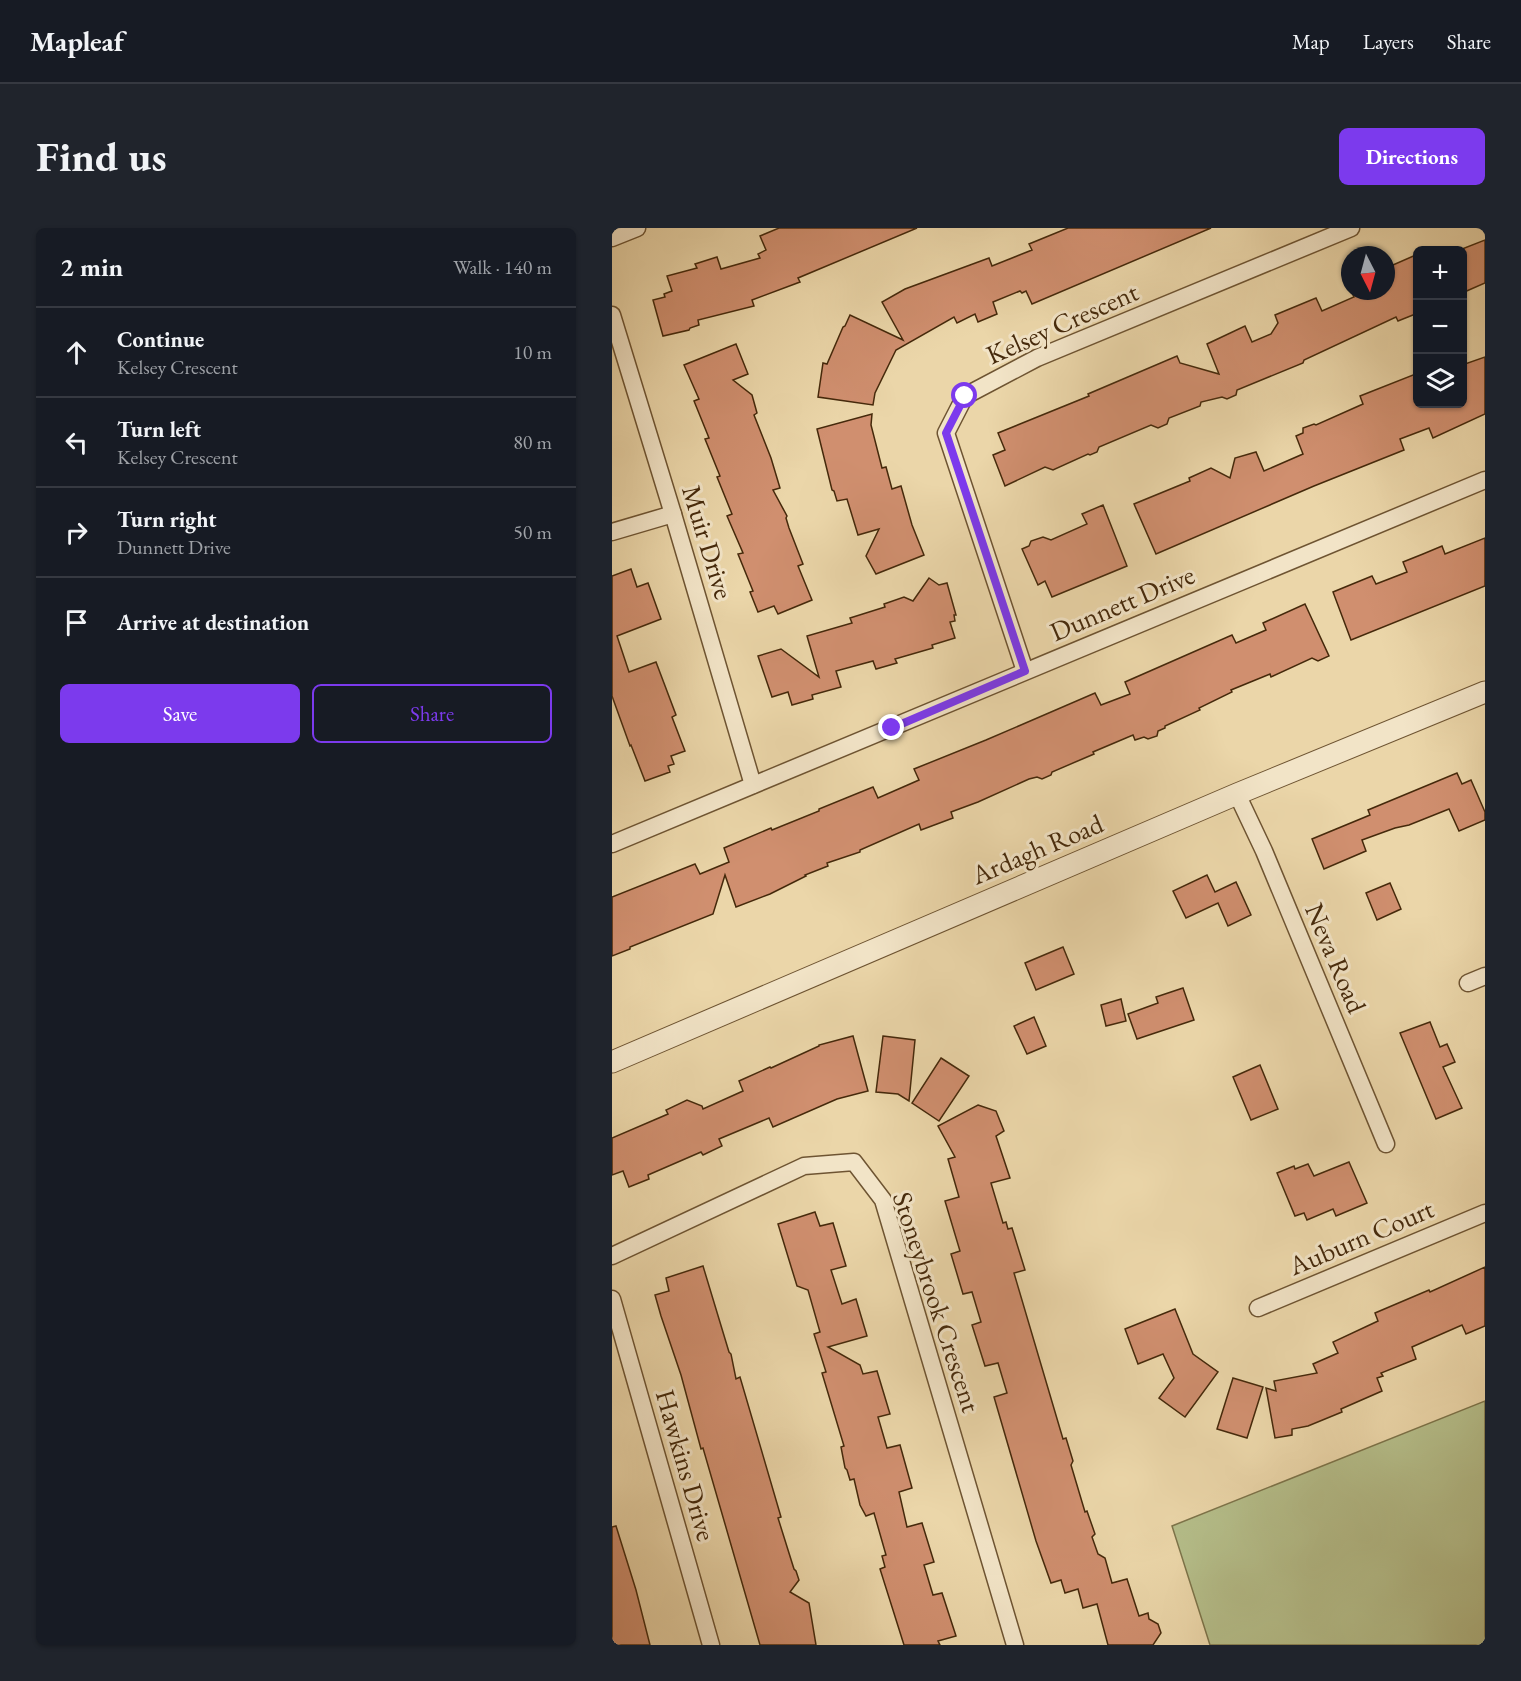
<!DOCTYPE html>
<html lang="en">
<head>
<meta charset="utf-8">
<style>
  :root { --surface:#171b24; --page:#20242c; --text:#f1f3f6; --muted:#9ea1a6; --line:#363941; --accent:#7c3aed }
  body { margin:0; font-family:"EB Garamond",serif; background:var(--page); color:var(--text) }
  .controls { position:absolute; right:18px; top:18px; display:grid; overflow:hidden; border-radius:9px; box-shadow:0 2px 4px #0004 }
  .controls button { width:54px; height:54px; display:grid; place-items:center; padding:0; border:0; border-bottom:2px solid var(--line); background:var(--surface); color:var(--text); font:30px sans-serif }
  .compass { position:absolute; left:729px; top:18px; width:54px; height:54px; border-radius:50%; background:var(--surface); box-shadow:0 2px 4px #0004; rotate:174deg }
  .stop { position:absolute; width:18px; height:18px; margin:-14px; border:4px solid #7c3aed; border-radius:50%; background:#fff }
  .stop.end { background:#7c3aed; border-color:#fff; box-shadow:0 2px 6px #0008 }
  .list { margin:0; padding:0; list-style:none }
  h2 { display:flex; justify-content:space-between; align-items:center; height:78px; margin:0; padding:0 24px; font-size:26px }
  h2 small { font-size:20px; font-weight:400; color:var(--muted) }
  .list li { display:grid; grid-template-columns:39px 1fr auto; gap:18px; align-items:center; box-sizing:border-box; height:90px; padding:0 24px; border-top:2px solid var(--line) }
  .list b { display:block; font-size:22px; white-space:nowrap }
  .list p { margin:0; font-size:20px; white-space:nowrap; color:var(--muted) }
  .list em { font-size:20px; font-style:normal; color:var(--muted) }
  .actions { display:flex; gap:12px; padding:18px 24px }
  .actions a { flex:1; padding:14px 0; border:2px solid var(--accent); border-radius:9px; text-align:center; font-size:21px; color:var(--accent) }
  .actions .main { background:var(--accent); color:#fff }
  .icon { flex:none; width:33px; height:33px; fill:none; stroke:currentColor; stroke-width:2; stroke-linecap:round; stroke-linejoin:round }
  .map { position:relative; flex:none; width:873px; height:1417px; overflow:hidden; border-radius:9px }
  header { display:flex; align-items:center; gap:36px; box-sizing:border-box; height:84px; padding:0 30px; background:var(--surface); border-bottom:2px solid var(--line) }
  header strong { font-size:28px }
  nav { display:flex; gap:33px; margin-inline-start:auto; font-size:21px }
  .intro { display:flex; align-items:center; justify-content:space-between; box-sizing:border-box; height:144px; padding:0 36px }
  h1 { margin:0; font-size:42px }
  .button { padding:15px 27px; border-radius:9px; background:var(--accent); color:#fff; font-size:21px; font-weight:700 }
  main { display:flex; gap:36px; padding:0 36px }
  aside { flex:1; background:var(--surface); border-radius:9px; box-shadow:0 2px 4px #0004 }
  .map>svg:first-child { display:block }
</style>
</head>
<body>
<header>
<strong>Mapleaf</strong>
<nav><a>Map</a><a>Layers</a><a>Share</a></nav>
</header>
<div class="intro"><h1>Find us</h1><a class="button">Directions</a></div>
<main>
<aside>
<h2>2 min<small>Walk · 140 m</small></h2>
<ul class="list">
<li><svg class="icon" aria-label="ahead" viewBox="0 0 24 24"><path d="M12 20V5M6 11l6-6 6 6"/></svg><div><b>Continue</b><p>Kelsey Crescent</p></div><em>10 m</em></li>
<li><svg class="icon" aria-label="left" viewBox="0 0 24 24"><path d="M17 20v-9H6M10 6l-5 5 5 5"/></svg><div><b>Turn left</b><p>Kelsey Crescent</p></div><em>80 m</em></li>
<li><svg class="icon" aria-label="right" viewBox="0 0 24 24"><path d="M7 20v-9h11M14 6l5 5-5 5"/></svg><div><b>Turn right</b><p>Dunnett Drive</p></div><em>50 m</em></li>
<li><svg class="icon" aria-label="arrive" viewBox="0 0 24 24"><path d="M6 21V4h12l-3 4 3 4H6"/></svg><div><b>Arrive at destination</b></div></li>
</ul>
<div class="actions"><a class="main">Save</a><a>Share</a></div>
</aside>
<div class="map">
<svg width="873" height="1417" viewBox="0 0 873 1417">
  <rect width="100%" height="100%" fill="#ebd6a9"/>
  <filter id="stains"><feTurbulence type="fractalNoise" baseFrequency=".00333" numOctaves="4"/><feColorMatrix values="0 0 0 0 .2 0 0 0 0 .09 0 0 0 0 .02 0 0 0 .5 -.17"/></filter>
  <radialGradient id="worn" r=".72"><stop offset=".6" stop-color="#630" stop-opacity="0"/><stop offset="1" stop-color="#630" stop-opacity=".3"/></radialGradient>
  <!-- green -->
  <path fill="#b5be8a" stroke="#7d744a" stroke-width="1.5" d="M873,1173V1417H598L560,1298Z"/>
  <!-- building -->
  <g fill="#d08f6f" stroke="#45290b" stroke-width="1.5">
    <path d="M167,0H305L186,50L188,54L140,72L142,78L86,92L87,97L78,100L77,102L51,108L41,72L53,69L52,66L60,63L55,48L85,40L83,36L105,29L109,41L148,30L146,26L154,22L148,8Z"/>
    <path d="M456,0H599L420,76L414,63L410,65L408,63L381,74L385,86L366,94L363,86L345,95L342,89L284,122L263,165L261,177L206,169L211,135L215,136L231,99L233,98L238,87L291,112L270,74L293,61L377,30L380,38L420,22L417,16Z"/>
    <path d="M873,12V55L850,65V21Z"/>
    <path d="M806,26V85L786,93L784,89L692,132L691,135L625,162L624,167L615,171L610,169L589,174L588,178L557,190L555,196L546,200L539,197L487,219L485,224L478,227L476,226L441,242L433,239L393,258L381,227L393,222L386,205L477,168L476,166L565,128L568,135L607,146L595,116L633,98L640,114L659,106L666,95L663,87L704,70L710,83L742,69L739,63H774V40Z"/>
    <path d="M124,116L136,146L121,152L140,167L145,185L142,187L159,230L168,260L161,262L175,288L174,290L177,300L191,336L186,338L200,372L166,386L162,378L146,384L138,364L141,363L126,326L131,325L115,288L120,286L105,249L108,248L93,211L97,210L82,173L87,171L72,137Z"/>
    <path d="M873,129V186L821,210L817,200L788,211L792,222L702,258L544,326L522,276L578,253L577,250L599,240L618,250L623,230L644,224L652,243L691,226L684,208L691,205V200L702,196L704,197L751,176L748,168L806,145V176H850V137Z"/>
    <path d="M260,186L259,197L270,240L274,239L280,261L289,258L300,297L312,327L264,346L254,328L267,301L246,307L235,271L225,273L222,263L220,262L205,201Z"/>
    <path d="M491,277L515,338L440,369L433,353L426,357L410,321L417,318L419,313L431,309L439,312L475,296L470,286Z"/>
    <path d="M873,310V358L739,412L721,364L760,348L764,356L795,344L791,334L811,326L830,318L833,326Z"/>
    <path d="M19,341L25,359L36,355L49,391L5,408L17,444L44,434L64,487L60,489L73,523L59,528L62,536L56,538L58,544L33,553L19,517L18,518L0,468V348Z"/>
    <path d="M317,350L327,357L335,355L344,387H342L343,393L338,394L343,410L320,417L321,420L283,431L285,435L264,441L261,433L224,443L229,459L200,467L201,471L180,477L176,464L160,469L146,428L169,421L207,449L195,408L240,395L238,390L273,379L272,376L292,369L301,373Z"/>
    <path d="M693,376L717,428L706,433L700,430L659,449L658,446L619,462L620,464L587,480L588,482L553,498V500L546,503L545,508L536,511L532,509L523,512L521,507L481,524L482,526L440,544L439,547L430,551L425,549L417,551L366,574L339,584L341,590L309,602L307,596L248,622V624L215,635L216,638L193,647L194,648L158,666L124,679L113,647L101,686L18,719V721L0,728V669L83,636L88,646L117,634L112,620L159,600L160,602L207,583V581L261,559L266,570L307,552L302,541L374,512L483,465L489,477L518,466L513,454L620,407L624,415L654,402L651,395Z"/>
    <path d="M845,545L850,556L859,552L873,584V592L847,603L837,581L797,597L783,600L750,612L754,623L712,641L700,611L758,587L756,582Z"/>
    <path d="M595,647L603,664L624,654L639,687L616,698L606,675L574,690L561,663Z"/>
    <path d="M778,655L789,681L765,692L754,665Z"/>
    <path d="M451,719L462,746L424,762L413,735Z"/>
    <path d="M571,760L582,792L525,811L516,786L546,775L544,769Z"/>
    <path d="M509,771L514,793L494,798L489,777Z"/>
    <path d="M422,789L434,818L415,826L402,798Z"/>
    <path d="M818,794L828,819L835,816L843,834L831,839L850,880L824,891L788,805Z"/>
    <path d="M241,808L256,863L225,871L161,899L157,890L107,911L110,918L91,927L89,924L36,947L37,951L17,959L11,943L0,947V910L56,886L54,882L75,872L90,878L91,881L131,863L127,853L158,839L159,840L207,818V817Z"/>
    <path d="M271,808L303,812L297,873L286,866L264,864Z"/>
    <path d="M329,830L357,848L327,893L300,875Z"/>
    <path d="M648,837L666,881L639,892L621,849Z"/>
    <path d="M366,877L384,883L392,903L384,908L398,950L379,955L391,995L394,994L396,1001L400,1000L413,1042L402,1045L451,1211L454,1210L461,1233L459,1237L473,1284L475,1283L483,1306L480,1309L486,1326L493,1330L500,1355L515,1351L527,1388L536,1385L537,1391L546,1396L549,1405L541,1417H496L485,1376L471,1380L466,1361L453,1365L449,1352L439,1355L424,1313L382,1169L395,1165L386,1135L373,1138L360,1097L369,1094L360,1064L351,1066L339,1026L348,1023L333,973L347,969L336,931L343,929L326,898Z"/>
    <path d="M737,934L755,975L724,988L721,981L695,992L692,985L683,988L665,945L682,938L683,941L696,936L702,948Z"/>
    <path d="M203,984L208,998L221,995L234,1038L219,1042L230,1076L244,1071L255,1108L216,1119L248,1137L251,1146L265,1143L278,1186L266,1189L275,1220L288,1217L300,1260L287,1264L295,1299L310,1295L322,1334L312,1337L321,1367L330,1365L344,1408L326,1413L328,1417H292L268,1341L273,1339L270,1328L274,1327L262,1285L254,1288L248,1277L242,1251L238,1252L235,1242L233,1240L229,1219L232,1218L210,1145L214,1144L202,1106L208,1104L196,1062L185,1058L166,996Z"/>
    <path d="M91,1038L117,1124L119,1126L124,1151L128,1149L169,1289L166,1290L182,1341L184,1343L187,1352L178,1364L197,1375L204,1417H148L91,1220L89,1221L69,1147L49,1088L43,1067L57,1063L54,1050Z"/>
    <path d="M873,1039V1098L854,1106L850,1097L800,1119L804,1131L769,1145L771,1148L765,1150L770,1163L729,1181L730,1184L696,1198L680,1201V1207L663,1210L654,1160L664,1163L662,1153L705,1145L701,1136L726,1125L721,1114L766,1093L763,1085L817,1062L818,1064Z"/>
    <path d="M563,1081L581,1126L606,1144L573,1189L547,1170L562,1150L551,1126L526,1136L513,1101Z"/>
    <path d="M621,1150L651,1159L635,1210L605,1201Z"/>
    <path d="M4,1298L24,1362L38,1417H0V1299Z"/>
  </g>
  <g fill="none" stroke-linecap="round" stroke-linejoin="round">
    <!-- minor casing -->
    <g stroke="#6e5432" stroke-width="19">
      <g id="minor">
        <path d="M0,10L25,0"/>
        <path d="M0,87L61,286L141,557"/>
        <path d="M0,304L61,286"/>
        <path d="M413,443L334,205L353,168L425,130L739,0"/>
        <path d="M625,566L652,623L774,916"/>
        <path d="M0,616L873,252"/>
        <path d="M856,755L873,748"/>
        <path d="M0,1028L192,938L242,934L271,972L403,1417"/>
        <path d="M0,1071L99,1417"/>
        <path d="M646,1080L873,985"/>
      </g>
    </g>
    <!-- tertiary casing -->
    <g stroke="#6e5432" stroke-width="23">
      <path id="tertiary" d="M0,834L625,566L873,464"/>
    </g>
    <!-- minor -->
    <use href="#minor" stroke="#f2e4c7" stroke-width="16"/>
    <!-- tertiary -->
    <use href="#tertiary" stroke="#f2e4c7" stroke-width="21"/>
  </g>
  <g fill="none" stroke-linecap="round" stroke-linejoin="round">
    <!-- route -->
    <path stroke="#7c3aed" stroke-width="8" d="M280,500L413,443L334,205L353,168"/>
  </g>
  <g text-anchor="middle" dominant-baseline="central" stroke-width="6" stroke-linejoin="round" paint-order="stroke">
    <!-- street labels -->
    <g font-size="27" fill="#45290b" stroke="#f2e4c7">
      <text transform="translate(450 95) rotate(-24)">Kelsey Crescent</text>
      <text transform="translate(96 314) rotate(73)">Muir Drive</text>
      <text transform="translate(510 375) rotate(-23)">Dunnett Drive</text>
      <text transform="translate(425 621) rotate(-23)">Ardagh Road</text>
      <text transform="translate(724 730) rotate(67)">Neva Road</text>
      <text transform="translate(749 1009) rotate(-23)">Auburn Court</text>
      <text transform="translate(325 1074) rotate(72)">Stoneybrook Crescent</text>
      <text transform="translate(74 1237) rotate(74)">Hawkins Drive</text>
    </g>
  </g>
  <rect width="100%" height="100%" filter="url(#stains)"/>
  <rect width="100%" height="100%" fill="url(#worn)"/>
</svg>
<div class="controls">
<button>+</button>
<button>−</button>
<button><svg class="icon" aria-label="layers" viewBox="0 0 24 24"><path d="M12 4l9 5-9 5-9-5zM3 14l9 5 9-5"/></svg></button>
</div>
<svg class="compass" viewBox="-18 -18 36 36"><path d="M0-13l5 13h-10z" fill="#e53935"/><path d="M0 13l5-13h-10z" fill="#9ea1a6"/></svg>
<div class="stop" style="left:353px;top:168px"></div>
<div class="stop end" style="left:280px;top:500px"></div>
</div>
</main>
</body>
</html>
